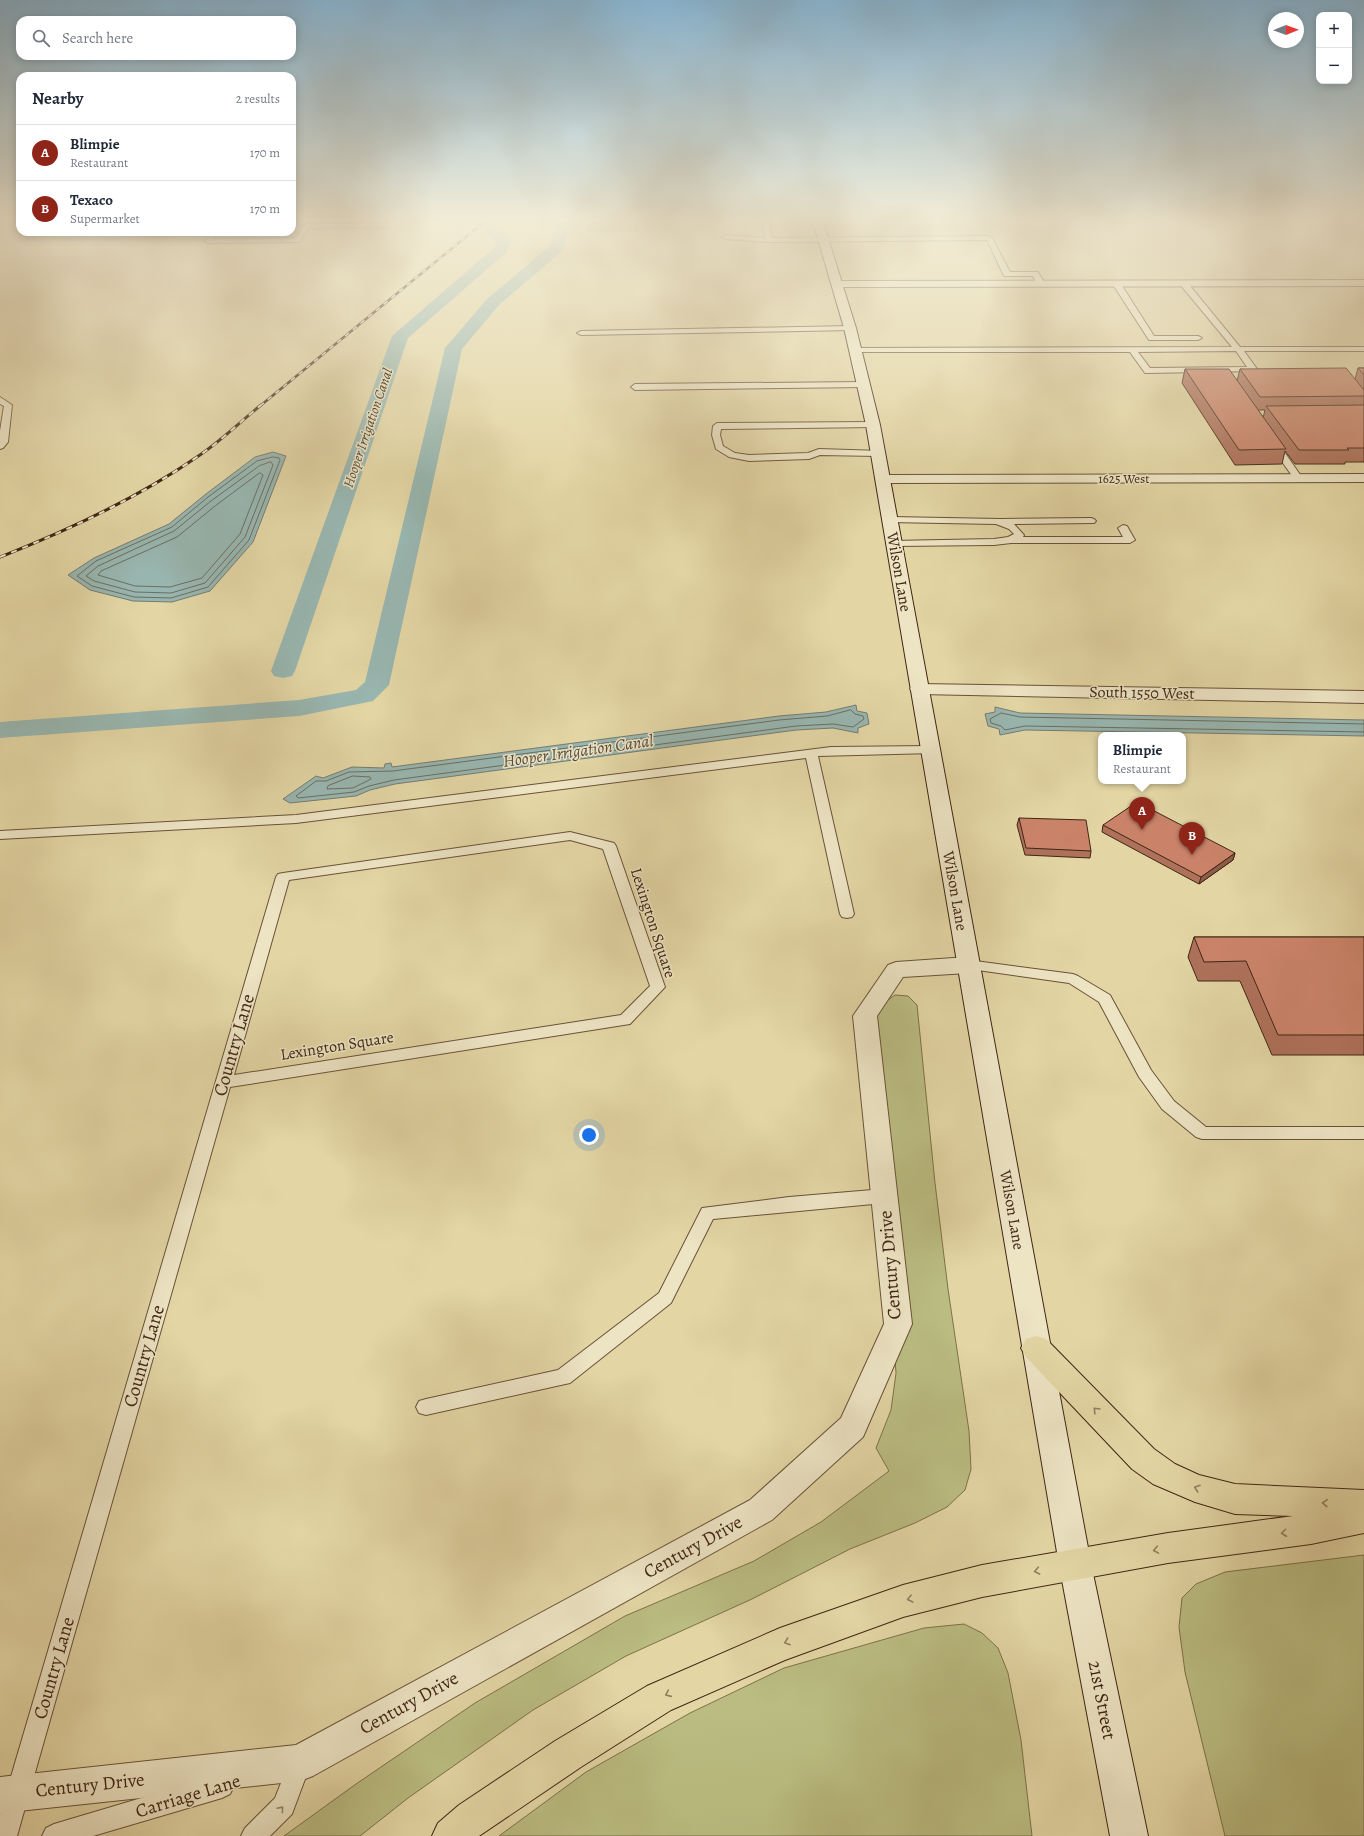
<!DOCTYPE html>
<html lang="en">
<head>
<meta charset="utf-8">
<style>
  :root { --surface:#fff; --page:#f2f2f3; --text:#1f2937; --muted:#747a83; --line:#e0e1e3; --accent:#8f2418 }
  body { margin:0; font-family:Alegreya,serif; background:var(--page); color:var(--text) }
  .controls { position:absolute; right:12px; top:12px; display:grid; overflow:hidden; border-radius:8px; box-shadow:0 2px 10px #0003 }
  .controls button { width:36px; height:36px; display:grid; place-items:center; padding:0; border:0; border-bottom:1px solid var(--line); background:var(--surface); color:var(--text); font:20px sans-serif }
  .compass { position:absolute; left:1268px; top:12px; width:36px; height:36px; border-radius:50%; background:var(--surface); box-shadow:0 2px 10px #0003; rotate:89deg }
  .you { position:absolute; left:589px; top:1135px; width:14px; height:14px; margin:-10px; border:3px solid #fff; border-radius:50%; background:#1a73e8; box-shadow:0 0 0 6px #1a73e833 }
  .badge { display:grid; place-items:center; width:26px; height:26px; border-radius:50%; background:var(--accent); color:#fff; font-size:13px; font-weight:700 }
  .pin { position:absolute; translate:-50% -33px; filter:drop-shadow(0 1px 2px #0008) }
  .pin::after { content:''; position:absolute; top:21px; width:14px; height:12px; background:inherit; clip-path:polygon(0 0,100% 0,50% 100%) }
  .popup { position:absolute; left:1098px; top:732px; width:88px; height:52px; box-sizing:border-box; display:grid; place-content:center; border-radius:8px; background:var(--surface); filter:drop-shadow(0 1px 3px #0005); font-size:13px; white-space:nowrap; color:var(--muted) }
  .popup b { font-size:15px; color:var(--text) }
  .popup::after { content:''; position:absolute; left:50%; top:100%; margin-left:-8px; border:8px solid transparent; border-top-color:var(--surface) }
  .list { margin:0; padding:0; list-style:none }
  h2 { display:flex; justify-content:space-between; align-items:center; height:52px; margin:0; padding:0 16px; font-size:17px }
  h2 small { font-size:13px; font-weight:400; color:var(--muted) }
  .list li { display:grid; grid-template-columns:26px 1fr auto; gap:12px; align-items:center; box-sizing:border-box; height:56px; padding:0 16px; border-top:1px solid var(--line) }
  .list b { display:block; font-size:15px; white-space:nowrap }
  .list p { margin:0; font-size:13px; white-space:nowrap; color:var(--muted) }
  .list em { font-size:13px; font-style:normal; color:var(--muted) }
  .icon { flex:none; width:22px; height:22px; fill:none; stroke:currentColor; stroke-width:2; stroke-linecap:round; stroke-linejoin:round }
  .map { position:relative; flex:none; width:1364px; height:1836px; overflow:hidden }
  .search { position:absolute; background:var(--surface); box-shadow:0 2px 10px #0003; left:16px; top:16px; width:280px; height:44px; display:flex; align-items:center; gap:10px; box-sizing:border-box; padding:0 14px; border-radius:12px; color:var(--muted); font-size:15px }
  .panel { position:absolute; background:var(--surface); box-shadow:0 2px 10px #0003; left:16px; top:72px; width:280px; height:164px; border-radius:12px }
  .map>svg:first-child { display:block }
</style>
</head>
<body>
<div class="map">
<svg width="1364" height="1836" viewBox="0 0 1364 1836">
  <rect width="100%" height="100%" fill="#e3d5a4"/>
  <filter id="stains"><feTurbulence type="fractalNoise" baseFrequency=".005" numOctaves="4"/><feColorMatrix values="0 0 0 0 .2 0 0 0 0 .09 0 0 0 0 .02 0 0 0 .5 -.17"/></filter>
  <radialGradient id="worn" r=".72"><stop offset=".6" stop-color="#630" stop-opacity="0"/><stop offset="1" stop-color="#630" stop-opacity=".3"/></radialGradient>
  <!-- green -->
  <g fill="#babc81" stroke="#7d714a">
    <path d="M588,222H637V231H587Z"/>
    <path d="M895,995L908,996L917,1005L935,1183L948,1289L969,1431L971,1469L965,1490L947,1507L915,1523L850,1549L752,1599L626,1656L533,1710L408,1798L360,1836H284L356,1784L475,1703L625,1616L754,1561L821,1522L889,1471L876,1448L891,1410L896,1373L870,1030L882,1004Z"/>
    <path d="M1364,1555V1836H1225L1185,1672L1179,1627L1182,1598L1196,1584L1225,1572Z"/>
    <path d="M964,1624L982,1633L998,1648L1008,1673L1021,1740L1032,1836H499L586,1772L690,1713L784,1668L924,1628Z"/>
  </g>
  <!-- water -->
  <g fill="#98b6b0" stroke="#757c72">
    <path d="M273,452L286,456L253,542L210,591L172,602L133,601L90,590L68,575L94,558L169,524L206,494L255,457Z"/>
    <path d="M856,705L857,711L867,713L869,724L858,728V733L833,728L796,730L395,784L370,790L356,796L290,803L283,799L316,776L323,778L352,767L384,768L385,764L391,763L392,767L779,716L826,712Z"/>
    <path d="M995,707L1020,713L1364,720V736L1025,730L1000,735L999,729L988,726L985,714L995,712Z"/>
  </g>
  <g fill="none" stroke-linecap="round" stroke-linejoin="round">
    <!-- shore -->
    <g stroke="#6c6e62" stroke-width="1">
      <path d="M273,457L279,458L280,460L249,540L208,587L171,598L134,597L92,586L77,576L96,561L172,527L208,497L257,461Z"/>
      <path d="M271,462L273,465L245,537L205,583L171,593L135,592L94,581L86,576L98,566L174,531L211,501L259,466Z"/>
      <path d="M260,473L263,475L240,534L202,578L170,587L135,586L98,575L101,571L177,537L215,506Z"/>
      <path d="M851,710L855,714L863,716L864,719L853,727L833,724L796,726L394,780L369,786L354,792L298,798L296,796L316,781H326L349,772L393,771L779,720L827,716Z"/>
      <path d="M1364,724L1020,717L1001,713L990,719L991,723L1001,726L1005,730L1025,726L1364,732"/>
      <path d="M353,776L370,777L371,779L353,788L327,789L328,786Z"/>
    </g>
    <!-- canal -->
    <g fill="#98b6b0" fill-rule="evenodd">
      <path d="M452,222H469L470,224L468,227C462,229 456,228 452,222Z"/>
      <path d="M555,222H569L564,248L562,251L499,305L462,349L389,685L373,701L299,716L0,738V722L299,700L356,690L365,682L445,348L487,299L550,246Z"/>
      <path d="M491,228L509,236L511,239L507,252L408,338L295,671L292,676L283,678L274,676L271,671L392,336L495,247L496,241L486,235L484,232L486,229Z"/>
    </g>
    <!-- service casing -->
    <g stroke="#695238" stroke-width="2">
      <g id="service">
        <path d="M386,222H392L390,227L308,228L300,241L298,242L208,243L205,241L211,232H217L213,239L296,238L304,225L306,224H385Z"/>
        <path d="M763,222H769L772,238L989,236L992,238L1010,272H1038L1045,284L1038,286L1033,276H1004L987,240L769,242L725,239L722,237L725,235L765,238Z"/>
        <path d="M1113,281H1119L1154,336H1198L1202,338L1198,340H1149L1112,283Z"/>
        <path d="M1180,281H1186L1240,347H1364V351H1244L1257,369L1256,371L1148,373H1145L1130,352H856L852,350L856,348L1232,347L1179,283ZM1236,351L1247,367L1150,368L1138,352Z"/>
        <path d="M850,326H853V330L581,335L577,333L581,331Z"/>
        <path d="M864,382L868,385L867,387L635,390L631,387L635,384Z"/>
        <path d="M0,397L12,405L8,442L3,448L0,449V431L4,406L0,404Z"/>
        <path d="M873,422L877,425L876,427L721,429L720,435L723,446L735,453L749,455L808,453L819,449L881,451L883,453L881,455L878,456L820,455L809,459L749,461L729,457L716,449L712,435L713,426L717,423Z"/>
        <path d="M1273,439L1276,440L1301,476L1303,478L1301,480H1295L1268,442Z"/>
        <path d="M891,517L1000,519L1091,518L1094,519L1096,521L1094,523L1014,524L1024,535L1023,537H1123L1118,528L1123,525L1127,526L1135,540L1130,543H1011L994,545L895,546L891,545L890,543L891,541L994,539L1008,537L1014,534L1009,529L996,524L888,522L886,520Z"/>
        <path d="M930,746L934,747L936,750L934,753L818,756L854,914L852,917L847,918L842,917L840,914L806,758L296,823L0,839V831L296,815L831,747Z"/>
        <path d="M570,832L614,843L616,846L665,987L630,1024L230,1087L17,1836H0V1814L276,877L278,874L283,873ZM570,840L603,849L650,986L621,1015L234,1075L289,880Z"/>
        <path d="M968,960L1073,974L1078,976L1110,995L1151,1070L1174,1101L1206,1127H1364V1139H1202L1196,1137L1162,1109L1139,1077L1099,1002L1069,983L963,968L961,965L963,962Z"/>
        <path d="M884,1189L890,1191L892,1196L890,1201L884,1203L713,1219L671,1303L570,1383L426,1415L419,1413L416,1407L419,1401L426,1399L558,1370L659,1293L702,1208L789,1197Z"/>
        <path d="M300,1752L308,1755L311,1763L292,1814L270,1836H241L245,1828L275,1798L292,1755Z"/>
        <path d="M222,1774L230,1778L234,1786L230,1794L222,1798L93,1836H42L46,1828L54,1824Z"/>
      </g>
    </g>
    <!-- minor casing -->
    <g stroke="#695238" stroke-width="2">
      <g id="minor">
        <path d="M1364,280V286L838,287L832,284L838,281Z"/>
        <path d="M1364,474V482L883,483L878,482L876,479L878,476L883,475Z"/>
        <path d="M919,684L1364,691V703L919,694L913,693L910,689L913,685Z"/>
        <path d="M968,957L976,960L979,965L976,970L968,973L903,977L877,1016L912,1324L863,1437L772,1520L313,1776L300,1781L0,1813V1777L296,1745L750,1500L841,1418L884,1324L853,1016L888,965L896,962Z"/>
      </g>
    </g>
    <!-- secondary casing -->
    <g stroke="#402614" stroke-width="2">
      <path id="secondary" d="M813,222H823L856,328L880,425L1091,1564L1148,1836H1110L1059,1564L866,425L844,328Z"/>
    </g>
    <!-- motorway casing -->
    <g stroke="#402614" stroke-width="2">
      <path id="motorway" d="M1036,1336L1046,1339L1154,1449L1175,1464L1199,1475L1235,1484L1364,1490V1533L1311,1544L1168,1563L982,1597L903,1617L785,1660L671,1710L581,1767L479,1836H432L438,1823L459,1805L555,1741L647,1686L780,1628L903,1585L982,1565L1168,1533L1293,1516L1235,1514L1195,1502L1153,1484L1132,1469L1026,1357L1021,1348L1026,1339Z"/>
    </g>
    <!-- service -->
    <use href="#service" fill="#ede4c4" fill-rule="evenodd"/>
    <!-- minor -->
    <use href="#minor" fill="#ede4c4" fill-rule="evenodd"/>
    <!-- secondary -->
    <use href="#secondary" fill="#ede4c4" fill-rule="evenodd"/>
    <!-- motorway -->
    <use href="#motorway" fill="#e3d5a4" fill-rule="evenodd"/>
    <!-- rail-far1 casing -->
    <g stroke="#402614" stroke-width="2.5">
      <path id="rail-far1" d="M260,406L484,222"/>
    </g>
    <!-- rail casing -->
    <g stroke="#402614" stroke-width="3">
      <path id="rail" d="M0,557C69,530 136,499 197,457C220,442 240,422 261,405"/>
    </g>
    <!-- rail-far1 -->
    <use href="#rail-far1" stroke="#ede4c4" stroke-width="1.5" stroke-dasharray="5" stroke-linecap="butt"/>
    <!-- rail -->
    <use href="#rail" stroke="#ede4c4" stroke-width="2" stroke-dasharray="6" stroke-linecap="butt"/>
  </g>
  <!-- wall -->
  <g fill="#ae715a" stroke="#402614" fill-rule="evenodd">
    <path d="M1358,368H1364V462H1345V464H1295L1285,451L1282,464L1235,465L1182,383L1185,369L1237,381L1240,369L1355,379ZM1258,410H1265L1263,418Z"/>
    <path d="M1019,818L1091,851L1090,858L1025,855L1017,825Z"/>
    <path d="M1103,825L1235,853L1233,860L1199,884L1102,832Z"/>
    <path d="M1194,937H1364V1055H1272L1240,981H1198L1188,957Z"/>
  </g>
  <!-- shaded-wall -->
  <path fill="#8d5c4a" stroke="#402614" d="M1235,853L1233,860L1199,884L1201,877Z"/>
  <!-- building -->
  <g fill="#ca8369" stroke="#402614">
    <path d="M1346,368L1364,390V396L1260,397L1240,369Z"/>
    <path d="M1358,368H1364V375Z"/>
    <path d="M1185,369H1229L1286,449L1239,450Z"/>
    <path d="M1364,405V448H1347L1349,450H1299L1266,406Z"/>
    <path d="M1137,802L1235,853L1201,877L1103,825Z"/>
    <path d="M1019,818L1086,820L1091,851L1026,848Z"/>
    <path d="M1194,937H1364V1035H1278L1246,961L1204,962Z"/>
  </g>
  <!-- one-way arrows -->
  <defs><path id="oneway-chevron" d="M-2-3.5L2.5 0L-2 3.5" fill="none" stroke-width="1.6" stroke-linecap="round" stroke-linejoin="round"/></defs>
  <g stroke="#927e5c">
    <use href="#oneway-chevron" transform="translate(1096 1410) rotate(-134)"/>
    <use href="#oneway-chevron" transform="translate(1197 1488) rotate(-161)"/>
    <use href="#oneway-chevron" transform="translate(1325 1503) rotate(-177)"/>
    <use href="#oneway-chevron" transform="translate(1284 1533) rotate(173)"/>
    <use href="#oneway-chevron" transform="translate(1156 1550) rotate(170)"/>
    <use href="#oneway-chevron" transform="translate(1037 1571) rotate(169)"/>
    <use href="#oneway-chevron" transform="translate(910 1599) rotate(166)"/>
    <use href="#oneway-chevron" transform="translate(787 1642) rotate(161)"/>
    <use href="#oneway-chevron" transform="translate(668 1694) rotate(156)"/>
  </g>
  <use stroke="#96856c" href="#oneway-chevron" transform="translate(281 1809) rotate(-49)"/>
  <!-- sky -->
  <linearGradient id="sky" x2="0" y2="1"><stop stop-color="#88b5d2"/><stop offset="0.46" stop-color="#f2ecd6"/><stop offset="1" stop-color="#f2ecd6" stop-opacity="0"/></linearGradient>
  <rect width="1364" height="479" fill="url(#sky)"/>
  <g text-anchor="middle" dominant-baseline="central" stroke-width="3" stroke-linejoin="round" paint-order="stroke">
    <!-- far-street labels -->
    <g font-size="13" fill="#402614" stroke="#ede4c4">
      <text x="1124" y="478">1625 West</text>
    </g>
    <!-- far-water labels -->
    <g font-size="14" font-style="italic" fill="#564a3b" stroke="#ede4c4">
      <text transform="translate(368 428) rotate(-71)">Hooper Irrigation Canal</text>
    </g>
    <!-- street labels -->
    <g font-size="16" fill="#402614" stroke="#ede4c4">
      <text transform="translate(899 572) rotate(80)">Wilson Lane</text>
      <text transform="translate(1142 693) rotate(1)">South 1550 West</text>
      <text transform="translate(955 891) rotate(80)">Wilson Lane</text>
      <text transform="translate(653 923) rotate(72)">Lexington Square</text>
      <text transform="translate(337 1046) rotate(-9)">Lexington Square</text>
      <text transform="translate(1012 1210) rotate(80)">Wilson Lane</text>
    </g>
    <!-- water labels -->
    <g font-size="17" font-style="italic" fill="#564a3b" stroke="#ede4c4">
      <text transform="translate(578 751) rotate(-8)">Hooper Irrigation Canal</text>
    </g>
    <!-- near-street labels -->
    <g font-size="19" fill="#402614" stroke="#ede4c4">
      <text transform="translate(234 1045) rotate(-74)">Country Lane</text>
      <text transform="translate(890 1265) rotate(-95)">Century Drive</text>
      <text transform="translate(144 1356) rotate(-74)">Country Lane</text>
      <text transform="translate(693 1547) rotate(-29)">Century Drive</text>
      <text transform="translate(54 1668) rotate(-74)">Country Lane</text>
      <text transform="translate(1102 1700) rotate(79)">21st Street</text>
      <text transform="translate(409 1703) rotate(-29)">Century Drive</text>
      <text transform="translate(90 1785) rotate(-6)">Century Drive</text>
      <text transform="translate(188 1796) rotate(-17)">Carriage Lane</text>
    </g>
  </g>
  <rect width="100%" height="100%" filter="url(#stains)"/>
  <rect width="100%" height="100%" fill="url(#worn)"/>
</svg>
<div class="controls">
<button>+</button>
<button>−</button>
</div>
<svg class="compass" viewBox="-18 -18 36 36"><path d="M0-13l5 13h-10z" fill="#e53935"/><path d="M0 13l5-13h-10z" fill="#747a83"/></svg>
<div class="you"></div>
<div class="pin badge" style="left:1142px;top:830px">A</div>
<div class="popup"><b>Blimpie</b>Restaurant</div>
<div class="pin badge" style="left:1192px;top:855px">B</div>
<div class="search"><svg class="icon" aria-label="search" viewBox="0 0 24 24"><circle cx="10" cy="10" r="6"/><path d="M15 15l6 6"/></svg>Search here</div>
<section class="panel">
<h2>Nearby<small>2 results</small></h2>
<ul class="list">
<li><span class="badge">A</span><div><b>Blimpie</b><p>Restaurant</p></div><em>170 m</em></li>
<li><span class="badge">B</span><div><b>Texaco</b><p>Supermarket</p></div><em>170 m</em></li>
</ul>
</section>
</div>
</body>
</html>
